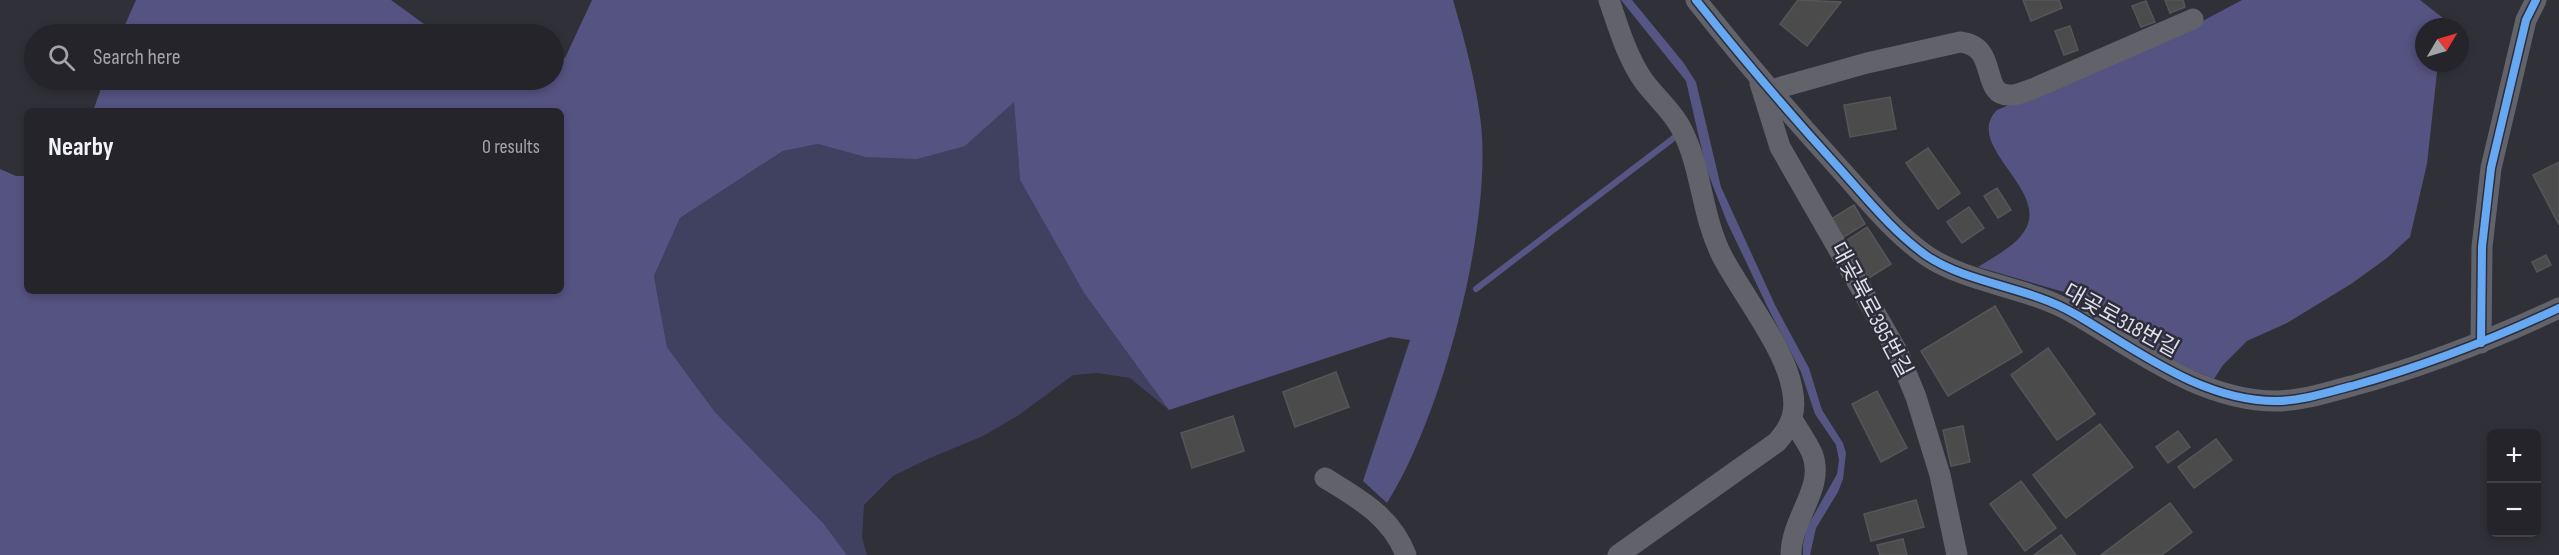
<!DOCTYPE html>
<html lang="en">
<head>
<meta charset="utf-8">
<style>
  :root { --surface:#24242a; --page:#303036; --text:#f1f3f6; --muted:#a3a4a8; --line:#414147 }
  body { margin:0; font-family:"Sofia Sans Condensed","Noto Sans KR",sans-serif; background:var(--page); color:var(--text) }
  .controls { position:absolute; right:18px; bottom:18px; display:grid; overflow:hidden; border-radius:9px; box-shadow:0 3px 9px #0003 }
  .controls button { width:54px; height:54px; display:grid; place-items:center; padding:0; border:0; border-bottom:2px solid var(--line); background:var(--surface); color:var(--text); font:30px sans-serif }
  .compass { position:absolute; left:2415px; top:18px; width:54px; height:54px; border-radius:50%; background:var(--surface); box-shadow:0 3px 9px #0003; rotate:52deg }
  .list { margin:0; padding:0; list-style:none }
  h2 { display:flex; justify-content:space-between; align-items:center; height:78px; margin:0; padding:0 24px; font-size:26px }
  h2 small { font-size:20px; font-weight:400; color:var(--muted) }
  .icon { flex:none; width:33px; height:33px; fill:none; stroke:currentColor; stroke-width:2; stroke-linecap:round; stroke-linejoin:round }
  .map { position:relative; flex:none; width:2559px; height:555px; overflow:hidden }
  .search { position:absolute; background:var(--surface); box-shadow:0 3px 9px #0003; left:24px; top:24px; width:540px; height:66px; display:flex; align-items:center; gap:15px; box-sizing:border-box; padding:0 21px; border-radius:33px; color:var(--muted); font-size:22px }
  .panel { position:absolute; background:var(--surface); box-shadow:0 3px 9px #0003; left:24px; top:108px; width:540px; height:186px; border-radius:9px }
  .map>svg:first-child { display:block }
</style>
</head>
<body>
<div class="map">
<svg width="2559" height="555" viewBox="0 0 2559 555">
  <rect width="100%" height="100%" fill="#303038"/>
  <!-- green -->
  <path fill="#404060" d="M1014,101L1020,180L1084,293L1169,410L1130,378L1097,373L1073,375L1019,415L983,436L930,458L893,476L864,505L862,537L867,555H847L824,524L715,412L667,347L654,276L680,218L783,151L818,144L865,157L965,146Z"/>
  <!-- forest -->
  <g fill="#555381">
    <path d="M136,0H391L424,24L444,34H121Z"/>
    <path d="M592,0H1453C1465,41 1476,82 1481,124C1492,227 1442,416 1387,503L1363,481L1410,340L1390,337L1169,410L1084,293L1020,180L1014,102L965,146L917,159L865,157L818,144L783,151L680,218L654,276L667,347L715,412L824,524L847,555H0V169L16,176H27V291H561V111H93L104,80H491L510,90C524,87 540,80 554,80V71L566,56Z"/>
    <path d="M2242,0H2420L2448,22L2446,27H2424V63H2438L2427,164L2410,237L2387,258L2351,284L2287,323L2247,341L2223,365L2214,379L2173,362L2144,345L2107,313L2081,297L1978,267C1993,257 2016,246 2025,230C2050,190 1962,145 1997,110L2182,32Z"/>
  </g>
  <!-- water -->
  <path fill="#565584" d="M1621,0H1632L1683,62L1696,82L1721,187L1776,307L1809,368L1822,410L1843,443L1846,453L1843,479L1838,492L1816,528L1810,555H1803V544L1807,527L1837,474L1839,460L1836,445L1815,414L1801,372L1767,306L1727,222L1706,168L1686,81Z"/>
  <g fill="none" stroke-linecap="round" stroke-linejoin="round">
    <!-- stream -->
    <path stroke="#565584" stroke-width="6" d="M1476,289L1675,137"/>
  </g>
  <!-- building -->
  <g fill="#4b4b4c" stroke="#555658" stroke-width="1.5">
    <path d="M1798,0L1841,2L1807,46L1780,24Z"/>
    <path d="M2023,0H2059L2062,8L2031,21Z"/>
    <path d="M2165,0H2183L2185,7L2170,13Z"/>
    <path d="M2146,1L2155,22L2141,27L2132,6Z"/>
    <path d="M2070,26L2078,50L2064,55L2055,31Z"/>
    <path d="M1890,97L1896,129L1850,137L1844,105Z"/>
    <path d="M1928,148L1960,193L1938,209L1906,163Z"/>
    <path d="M2559,162V225L2533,175Z"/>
    <path d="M1997,188L2011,210L1998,218L1984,196Z"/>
    <path d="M1854,205L1865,224L1842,238L1831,219Z"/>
    <path d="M1969,207L1984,228L1962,243L1947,222Z"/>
    <path d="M1867,227L1891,264L1869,278L1846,241Z"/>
    <path d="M2546,255L2551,265L2537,272L2532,262Z"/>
    <path d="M1995,306L2022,352L1948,396L1921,351Z"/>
    <path d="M2048,348L2095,414L2057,440L2011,375Z"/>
    <path d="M1336,372L1349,407L1295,427L1283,392Z"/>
    <path d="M1877,391L1907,448L1881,462L1852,404Z"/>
    <path d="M1233,416L1244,451L1192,468L1181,433Z"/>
    <path d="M2100,424L2133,467L2066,518L2033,475Z"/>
    <path d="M1963,426L1970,462L1951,466L1943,430Z"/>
    <path d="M2178,431L2190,447L2168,463L2156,447Z"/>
    <path d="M2216,439L2232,460L2194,488L2178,467Z"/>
    <path d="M2021,481L2056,528L2025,551L1990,504Z"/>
    <path d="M1916,500L1924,527L1871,541L1864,514Z"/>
    <path d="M2170,503L2192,532L2162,555H2101Z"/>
    <path d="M2061,535L2076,555H2034Z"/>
    <path d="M1903,539L1907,555H1880L1877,545Z"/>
  </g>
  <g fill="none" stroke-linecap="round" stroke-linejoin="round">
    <!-- minor -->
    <g stroke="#62626a" stroke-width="21">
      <path d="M1609,0C1618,26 1627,57 1643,80C1655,97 1673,111 1682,130C1702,169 1701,214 1722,256C1742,294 1785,348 1792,388C1797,411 1792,425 1777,442L1618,555"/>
      <path d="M1696,0C1742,58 1790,114 1840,169C1867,199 1893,232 1927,256C1969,284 2030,287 2075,314C2137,350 2201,401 2276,401C2302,401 2327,392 2352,386C2424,366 2491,340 2559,308"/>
      <path d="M1760,83L1780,147L1898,353L1916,397L1940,475L1957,555"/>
      <path d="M1771,90L1867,63L1960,42C2001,46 1978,98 2012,95C2019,95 2028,90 2035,88L2193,19"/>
      <path d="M2481,343L2482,247L2491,168L2526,20L2536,0"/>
      <path d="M1325,478C1359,499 1391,516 1406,555"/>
      <path d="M1791,555C1791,517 1826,488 1812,453C1807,442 1799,431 1793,421"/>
    </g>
    <!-- cycleway casing -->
    <g stroke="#2d2d3b" stroke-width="11">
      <g id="cycleway">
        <path d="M1696,0C1742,58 1790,114 1840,169C1867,199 1893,232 1927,256C1969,284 2030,287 2075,314C2137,350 2201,401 2276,401C2302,401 2327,392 2352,386C2424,366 2491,340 2559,308"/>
        <path d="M2481,343L2482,247L2491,168L2526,20L2536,0"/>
      </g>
    </g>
    <!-- cycleway -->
    <use href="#cycleway" stroke="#66a8f1" stroke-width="8"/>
  </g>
  <g text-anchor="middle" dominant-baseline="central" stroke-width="5" stroke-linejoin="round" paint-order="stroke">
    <!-- street labels -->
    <g font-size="22" fill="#dfdfe8" stroke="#2d2d3b">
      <text transform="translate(1871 310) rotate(62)">대곶북로395번길</text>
      <text transform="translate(2121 321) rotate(29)">대곶로318번길</text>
    </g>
  </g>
</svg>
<div class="controls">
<button>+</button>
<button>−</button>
</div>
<svg class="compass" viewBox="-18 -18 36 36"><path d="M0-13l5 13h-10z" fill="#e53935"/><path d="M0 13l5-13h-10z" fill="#a3a4a8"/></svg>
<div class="search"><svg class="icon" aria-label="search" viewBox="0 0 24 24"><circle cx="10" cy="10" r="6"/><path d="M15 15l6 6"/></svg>Search here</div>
<section class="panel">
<h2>Nearby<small>0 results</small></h2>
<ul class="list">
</ul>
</section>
</div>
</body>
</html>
